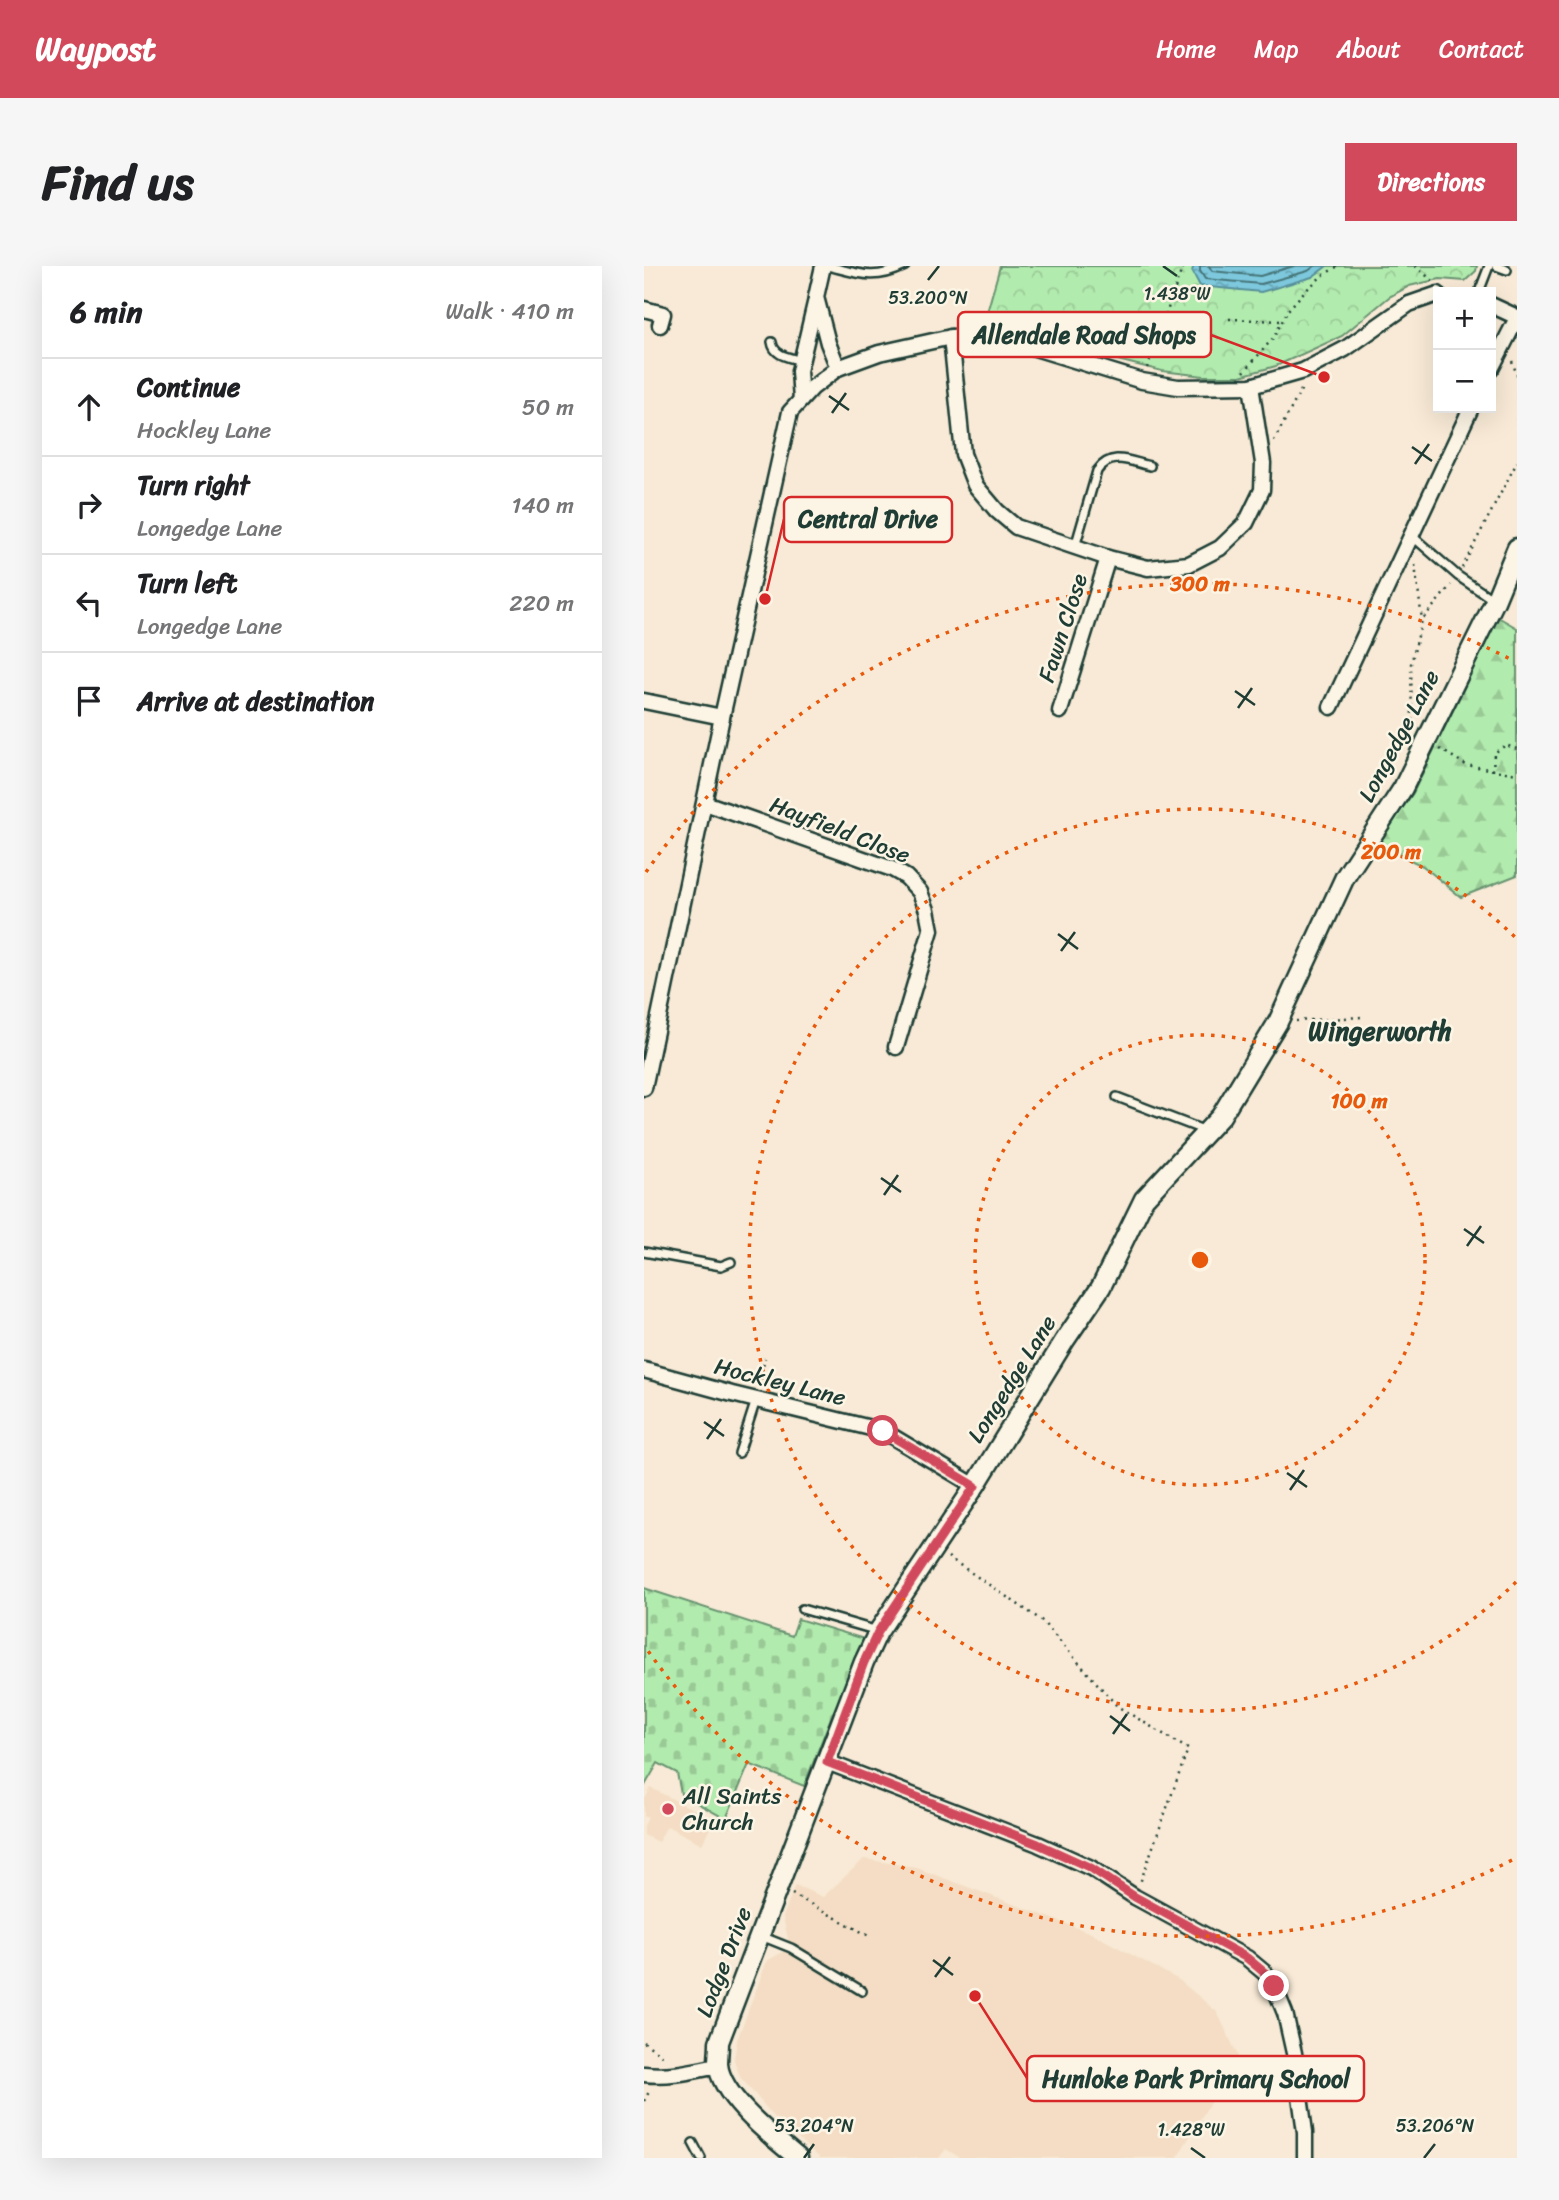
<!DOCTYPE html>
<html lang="en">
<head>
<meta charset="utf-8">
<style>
  :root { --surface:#fff; --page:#f6f6f6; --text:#202124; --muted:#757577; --line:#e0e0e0; --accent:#d1495b }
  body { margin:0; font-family:Sriracha,sans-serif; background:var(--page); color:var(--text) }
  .controls { position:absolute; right:21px; top:21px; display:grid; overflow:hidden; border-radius:0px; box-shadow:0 7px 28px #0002 }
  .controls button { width:63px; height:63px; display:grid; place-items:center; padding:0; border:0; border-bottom:2px solid var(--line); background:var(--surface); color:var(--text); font:35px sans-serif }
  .stop { position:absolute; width:21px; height:21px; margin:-16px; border:5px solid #d1495b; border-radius:50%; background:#fff }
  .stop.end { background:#d1495b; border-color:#fff; box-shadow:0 2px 7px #0008 }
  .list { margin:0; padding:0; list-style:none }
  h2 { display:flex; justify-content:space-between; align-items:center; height:91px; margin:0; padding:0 28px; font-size:30px }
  h2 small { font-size:23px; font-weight:400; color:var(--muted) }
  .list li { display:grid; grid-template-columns:46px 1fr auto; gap:21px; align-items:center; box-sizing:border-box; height:98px; padding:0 28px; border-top:2px solid var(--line) }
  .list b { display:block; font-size:26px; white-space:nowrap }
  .list p { margin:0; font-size:23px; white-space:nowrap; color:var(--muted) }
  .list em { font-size:23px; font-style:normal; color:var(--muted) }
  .icon { flex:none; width:38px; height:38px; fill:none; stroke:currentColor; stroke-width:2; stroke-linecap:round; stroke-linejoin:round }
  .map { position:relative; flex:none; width:873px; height:1892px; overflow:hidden; border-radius:0px }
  header { display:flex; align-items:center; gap:42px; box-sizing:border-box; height:98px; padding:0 35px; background:var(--accent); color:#fff }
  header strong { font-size:33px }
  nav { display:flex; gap:38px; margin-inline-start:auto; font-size:24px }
  .intro { display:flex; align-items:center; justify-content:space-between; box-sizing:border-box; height:168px; padding:0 42px }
  h1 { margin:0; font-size:49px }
  .button { padding:18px 32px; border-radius:0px; background:var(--accent); color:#fff; font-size:24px; font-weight:700 }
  main { display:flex; gap:42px; padding:0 42px }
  aside { flex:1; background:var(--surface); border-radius:0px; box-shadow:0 7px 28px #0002 }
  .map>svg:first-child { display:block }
</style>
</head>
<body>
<header>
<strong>Waypost</strong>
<nav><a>Home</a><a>Map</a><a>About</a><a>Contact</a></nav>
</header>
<div class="intro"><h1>Find us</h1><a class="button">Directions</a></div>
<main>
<aside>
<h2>6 min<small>Walk · 410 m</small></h2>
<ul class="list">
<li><svg class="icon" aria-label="ahead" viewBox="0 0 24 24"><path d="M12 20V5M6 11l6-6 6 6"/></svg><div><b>Continue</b><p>Hockley Lane</p></div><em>50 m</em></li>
<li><svg class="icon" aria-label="right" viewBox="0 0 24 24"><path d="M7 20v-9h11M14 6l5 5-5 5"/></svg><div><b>Turn right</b><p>Longedge Lane</p></div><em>140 m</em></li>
<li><svg class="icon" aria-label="left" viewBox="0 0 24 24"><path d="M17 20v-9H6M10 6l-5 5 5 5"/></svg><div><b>Turn left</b><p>Longedge Lane</p></div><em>220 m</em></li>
<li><svg class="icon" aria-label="arrive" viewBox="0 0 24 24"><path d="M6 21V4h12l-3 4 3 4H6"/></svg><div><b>Arrive at destination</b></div></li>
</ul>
</aside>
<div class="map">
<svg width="873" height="1892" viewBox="0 0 873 1892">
  <defs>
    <pattern id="forest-firs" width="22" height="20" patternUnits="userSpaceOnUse" patternTransform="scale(1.75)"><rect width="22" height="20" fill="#b2ebae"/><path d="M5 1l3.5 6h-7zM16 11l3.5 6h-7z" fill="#99ca96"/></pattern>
    <pattern id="cemetery-stones" width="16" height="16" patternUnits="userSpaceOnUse" patternTransform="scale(1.75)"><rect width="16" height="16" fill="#b2ebae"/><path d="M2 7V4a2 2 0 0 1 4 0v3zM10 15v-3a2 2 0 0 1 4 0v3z" fill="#99ca96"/></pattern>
    <pattern id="park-crowns" width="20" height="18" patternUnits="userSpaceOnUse" patternTransform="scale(1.75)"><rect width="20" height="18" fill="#b2ebae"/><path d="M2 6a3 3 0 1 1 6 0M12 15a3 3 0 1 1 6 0" fill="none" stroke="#99ca96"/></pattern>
    <pattern id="water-ripples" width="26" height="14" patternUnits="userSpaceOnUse" patternTransform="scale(1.75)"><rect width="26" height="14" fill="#7dc8dd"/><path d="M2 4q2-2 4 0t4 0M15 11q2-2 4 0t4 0" fill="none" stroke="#66a4b4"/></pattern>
  </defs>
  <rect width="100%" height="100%" fill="#f8ead6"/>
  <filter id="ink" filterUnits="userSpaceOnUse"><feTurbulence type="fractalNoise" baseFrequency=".0143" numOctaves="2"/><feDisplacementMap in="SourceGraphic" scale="14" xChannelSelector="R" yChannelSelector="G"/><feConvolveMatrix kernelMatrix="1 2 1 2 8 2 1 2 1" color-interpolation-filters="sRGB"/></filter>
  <g filter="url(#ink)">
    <!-- built -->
    <g fill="#f4ddc4">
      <path d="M7,1522L70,1554L58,1578L23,1560L14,1576L0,1569V1560L4,1552L0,1550V1535Z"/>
      <path d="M220,1593L270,1601L447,1667L535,1714L573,1746L594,1790L533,1892H316L302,1883L295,1892H176L132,1853L96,1811L90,1794L93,1774L123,1695L146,1682L139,1651L151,1619L179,1631Z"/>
    </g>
    <!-- forest -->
    <path fill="url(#forest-firs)" stroke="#689471" stroke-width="2" d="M854,351L873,362V609L817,631L779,600L733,578L769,527Z"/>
    <!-- cemetery -->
    <path fill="url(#cemetery-stones)" stroke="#689471" stroke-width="2" d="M0,1322L148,1370L154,1353L224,1374L188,1449L160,1520L105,1498L82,1553L37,1528L33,1507L14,1497L0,1521Z"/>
    <!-- park -->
    <path fill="url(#park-crowns)" stroke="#689471" stroke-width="2" d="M356,0H833L832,5L821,15L796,13L765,20L745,31L698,70L632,100L596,110H560L518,105L339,61Z"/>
    <!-- water -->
    <path fill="url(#water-ripples)" stroke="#579099" stroke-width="2" d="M550,0H683L668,11L617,26L556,20L548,5Z"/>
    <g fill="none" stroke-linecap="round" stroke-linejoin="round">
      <!-- shore -->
      <g stroke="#457578" stroke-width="2">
        <path d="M556,0V5L561,13L617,18L664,5L671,0"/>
        <path d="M565,0L568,5L616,10L650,0"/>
      </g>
      <!-- service casing -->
      <g stroke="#1f3d34" stroke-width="12">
        <g id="service">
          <path d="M184,0C216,8 230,15 261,0"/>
          <path d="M852,0L863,4"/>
          <path d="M835,26L845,0"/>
          <path d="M128,76C130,90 145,91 157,95"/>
          <path d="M767,269L814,310L851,335"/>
          <path d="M431,281L453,205C467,185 485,195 506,200"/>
          <path d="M473,831L562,865"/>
          <path d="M0,986L77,1000L87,996"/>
          <path d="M95,1187L112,1134"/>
          <path d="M158,1343L234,1365"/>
          <path d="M117,1670L147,1682L218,1725"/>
          <path d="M49,1877L57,1892"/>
        </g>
      </g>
      <!-- minor casing -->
      <g stroke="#1f3d34" stroke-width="19">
        <g id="minor">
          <path d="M179,0L172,31L184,77L194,102"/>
          <path d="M847,39L873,51"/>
          <path d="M0,43L19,48L16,59"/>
          <path d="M307,71L319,188L331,219L353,245L372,261L464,292L504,302L545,298L576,282L602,257L618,224L619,197L607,120"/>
          <path d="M847,103L873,52"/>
          <path d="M157,134L155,105L172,33"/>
          <path d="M0,435L78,451"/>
          <path d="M687,441L827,142"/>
          <path d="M416,445L464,292"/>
          <path d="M61,537L248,603L262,611L276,626L283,644L287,664L252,781"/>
          <path d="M0,822L78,451L146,146L168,122L194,102L235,87L307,71L343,70L381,79L498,115L534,121L607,120L659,105L701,83L765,38L794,28"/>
          <path d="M0,1104L88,1128L239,1165L331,1220"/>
          <path d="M183,1496L394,1578L447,1602L491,1631L603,1692L621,1707L630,1720L641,1747L650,1787L661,1866V1892"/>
          <path d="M0,1808C26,1811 49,1805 74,1800"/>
        </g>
      </g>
      <!-- tertiary casing -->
      <g stroke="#1f3d34" stroke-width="23">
        <path id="tertiary" d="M154,1892C129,1871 77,1831 74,1798C74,1791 75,1783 75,1776L220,1396L234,1366L331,1220L421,1074L457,1021L500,933L577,850L634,756L701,611L759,522L851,335L873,282"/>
      </g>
      <!-- path -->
      <g stroke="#1f3d34" stroke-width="2.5" stroke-dasharray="2 5" stroke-linecap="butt">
        <path d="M771,0L789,15"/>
        <path d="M585,53L638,55"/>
        <path d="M868,95L873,109"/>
        <path d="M503,102L539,0"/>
        <path d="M600,106L630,71L644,44L660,26L678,10L694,0"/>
        <path d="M630,175L658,122"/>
        <path d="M771,299L778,354"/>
        <path d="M818,302L873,196"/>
        <path d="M770,461L768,458L767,398L778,354L807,319"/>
        <path d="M796,483L822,499L873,508"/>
        <path d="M849,505L850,487L862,479L873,483"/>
        <path d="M652,755L717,751"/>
        <path d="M115,1120L121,1092"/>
        <path d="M304,1291L397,1354L473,1440L544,1483L496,1617"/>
        <path d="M148,1628L227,1671"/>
        <path d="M0,1776L22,1793"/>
        <path d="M0,1835L6,1824"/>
      </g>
      <!-- service -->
      <use href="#service" stroke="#fcf5e5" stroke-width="7"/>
      <!-- minor -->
      <use href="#minor" stroke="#fcf5e5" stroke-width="14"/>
      <!-- tertiary -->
      <use href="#tertiary" stroke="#fcf5e5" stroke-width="18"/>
    </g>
  </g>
  <g fill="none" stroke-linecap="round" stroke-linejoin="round" filter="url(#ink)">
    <!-- route -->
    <path stroke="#d1495b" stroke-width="9" d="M239,1165L331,1220L234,1366L220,1396L183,1496L394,1578L447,1602L491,1631L603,1692L621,1707L630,1720"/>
  </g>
  <!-- ticks -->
  <path fill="none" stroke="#1f3d34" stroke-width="2.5" d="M519,0L533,10M284,14L295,0M185,130L205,144M188,147L202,127M768,181L788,195M771,198L785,178M591,425L611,439M594,442L608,422M414,668L434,683M417,685L431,666M237,912L257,926M240,929L254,909M820,963L840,977M823,980L837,960M60,1156L80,1170M63,1173L77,1153M643,1207L663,1221M646,1224L660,1204M466,1450L486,1465M469,1468L483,1448M289,1694L309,1709M291,1711L306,1691M547,1882L561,1892M160,1892L170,1878M780,1892L791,1878"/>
  <!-- distance rings -->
  <g fill="none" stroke="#e8590c" stroke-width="3.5" stroke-dasharray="3.5 7">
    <circle cx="556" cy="994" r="225"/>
    <path d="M872 1316A451 451 0 1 1 872 672"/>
    <path d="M868 1594A676 676 0 0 1 2 1382M2 606A676 676 0 0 1 868 394"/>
  </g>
  <!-- markers -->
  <circle fill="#d1495b" stroke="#fcf5e5" stroke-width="2.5" cx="24" cy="1543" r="7"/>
  <g text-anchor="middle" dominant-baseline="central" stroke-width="5" stroke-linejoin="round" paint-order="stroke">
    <!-- street labels -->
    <g font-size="23" fill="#1f3d34" stroke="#fcf5e5">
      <text transform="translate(419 362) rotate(-72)">Fawn Close</text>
      <text transform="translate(755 470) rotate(-62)">Longedge Lane</text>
      <text transform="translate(196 564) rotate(21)">Hayfield Close</text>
      <text transform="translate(368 1113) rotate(-58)">Longedge Lane</text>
      <text transform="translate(136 1116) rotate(14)">Hockley Lane</text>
      <text transform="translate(80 1696) rotate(-69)">Lodge Drive</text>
    </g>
    <!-- poi labels -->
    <g font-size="23" fill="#1f3d34" stroke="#fcf5e5" text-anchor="start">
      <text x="38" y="1530">All Saints<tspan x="38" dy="26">Church</tspan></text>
    </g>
    <!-- quarter labels -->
    <g font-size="26" font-weight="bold" fill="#1f3d34" stroke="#fcf5e5">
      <text x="736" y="765">Wingerworth</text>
    </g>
  </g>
  <g font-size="18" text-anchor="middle" fill="#1f3d34" stroke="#fcf5e5" stroke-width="5" stroke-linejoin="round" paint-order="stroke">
    <text x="533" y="34">1.438°W</text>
    <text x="284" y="38">53.200°N</text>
    <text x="170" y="1866">53.204°N</text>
    <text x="791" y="1866">53.206°N</text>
    <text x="547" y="1870">1.428°W</text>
  </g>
  <circle cx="556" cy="994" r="10" fill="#e8590c" stroke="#fcf5e5" stroke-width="3.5"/>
  <g font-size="21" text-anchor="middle" font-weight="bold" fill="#e8590c" stroke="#fcf5e5" stroke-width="5" stroke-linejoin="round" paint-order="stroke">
    <text x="556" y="325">300 m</text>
    <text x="747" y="593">200 m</text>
    <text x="715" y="842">100 m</text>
  </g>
  <!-- callouts -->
  <path fill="none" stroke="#d62828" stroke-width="2.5" d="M680 111L567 69M121 333L140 253M331 1730L383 1812"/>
  <g fill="#d62828" stroke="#fcf5e5" stroke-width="2.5">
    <circle cx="680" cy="111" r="7"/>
    <circle cx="121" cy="333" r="7"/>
    <circle cx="331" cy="1730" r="7"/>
  </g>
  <g fill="#fcf5e5" stroke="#d62828" stroke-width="2.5">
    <rect x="314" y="46" width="253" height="45" rx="7"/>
    <rect x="140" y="231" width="168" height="45" rx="7"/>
    <rect x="383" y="1790" width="337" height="45" rx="7"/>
  </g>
  <g font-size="24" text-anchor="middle" font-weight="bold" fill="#1f3d34">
    <text x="440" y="77">Allendale Road Shops</text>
    <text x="224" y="261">Central Drive</text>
    <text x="552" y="1821">Hunloke Park Primary School</text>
  </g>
</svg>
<div class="controls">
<button>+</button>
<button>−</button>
</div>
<div class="stop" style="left:239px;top:1165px"></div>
<div class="stop end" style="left:630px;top:1720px"></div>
</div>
</main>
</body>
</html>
